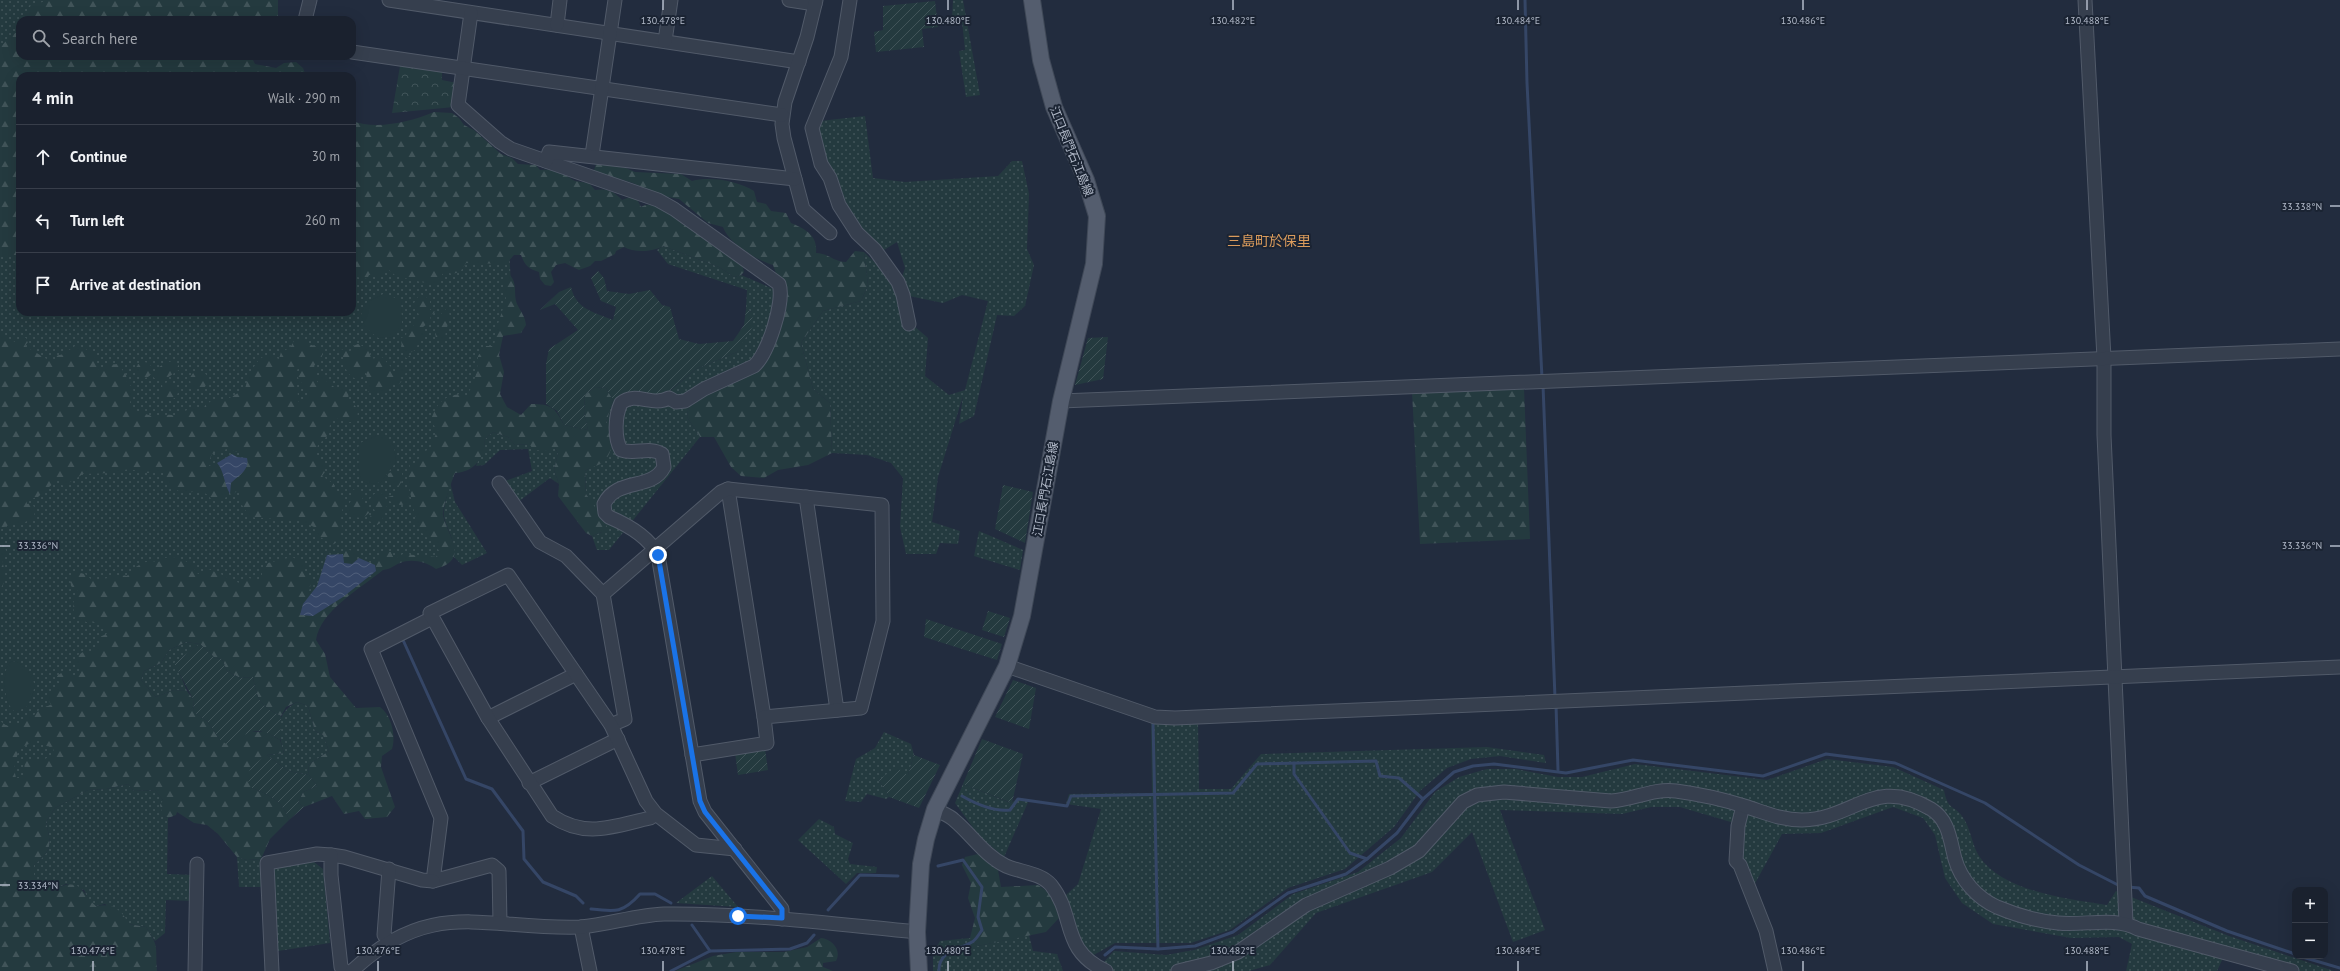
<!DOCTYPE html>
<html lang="en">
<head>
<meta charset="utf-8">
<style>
  :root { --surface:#1a212e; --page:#232936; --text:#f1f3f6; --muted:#9fa3aa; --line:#383e4a }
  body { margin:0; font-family:"PT Sans","Noto Sans JP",sans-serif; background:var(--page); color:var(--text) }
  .controls { position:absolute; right:12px; bottom:12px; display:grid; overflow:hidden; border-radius:8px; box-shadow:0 4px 16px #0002 }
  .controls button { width:36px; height:36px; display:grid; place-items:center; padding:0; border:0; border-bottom:1px solid var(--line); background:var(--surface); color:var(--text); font:20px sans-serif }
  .stop { position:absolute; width:12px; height:12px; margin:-9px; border:3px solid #1a73e8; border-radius:50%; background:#fff }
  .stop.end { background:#1a73e8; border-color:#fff; box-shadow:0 1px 4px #0008 }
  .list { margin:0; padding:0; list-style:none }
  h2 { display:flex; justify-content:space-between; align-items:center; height:52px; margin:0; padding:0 16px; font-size:17px }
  h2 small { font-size:13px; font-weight:400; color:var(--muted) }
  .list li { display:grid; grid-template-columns:26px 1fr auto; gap:12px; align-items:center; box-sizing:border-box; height:64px; padding:0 16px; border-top:1px solid var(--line) }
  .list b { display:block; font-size:15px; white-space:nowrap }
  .list em { font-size:13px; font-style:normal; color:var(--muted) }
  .icon { flex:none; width:22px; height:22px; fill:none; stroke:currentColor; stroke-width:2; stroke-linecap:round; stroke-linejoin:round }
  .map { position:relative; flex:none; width:2340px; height:971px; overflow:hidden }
  .search { position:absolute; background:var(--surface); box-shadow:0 4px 16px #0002; left:16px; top:16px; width:340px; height:44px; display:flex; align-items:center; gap:10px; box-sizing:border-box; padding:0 14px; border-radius:12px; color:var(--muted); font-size:15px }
  .panel { position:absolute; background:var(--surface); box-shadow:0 4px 16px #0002; left:16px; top:72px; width:340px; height:244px; border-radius:12px }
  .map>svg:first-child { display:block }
</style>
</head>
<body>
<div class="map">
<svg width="2340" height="971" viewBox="0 0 2340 971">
  <defs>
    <pattern id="grass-dots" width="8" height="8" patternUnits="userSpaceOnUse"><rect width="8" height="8" fill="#243a3f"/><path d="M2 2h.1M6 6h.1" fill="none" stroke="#415459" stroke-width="1.8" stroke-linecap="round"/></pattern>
    <pattern id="forest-firs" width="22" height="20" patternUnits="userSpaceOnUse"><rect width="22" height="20" fill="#243a3f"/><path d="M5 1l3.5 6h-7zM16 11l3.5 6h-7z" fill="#415459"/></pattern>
    <pattern id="park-crowns" width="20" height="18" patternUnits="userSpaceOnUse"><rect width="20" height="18" fill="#243a3f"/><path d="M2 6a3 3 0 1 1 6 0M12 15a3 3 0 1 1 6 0" fill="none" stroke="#415459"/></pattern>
    <pattern id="garden-furrows" width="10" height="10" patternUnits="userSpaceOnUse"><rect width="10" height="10" fill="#243a3f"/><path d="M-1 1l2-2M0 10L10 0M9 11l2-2" fill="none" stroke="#415459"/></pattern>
    <pattern id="water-waves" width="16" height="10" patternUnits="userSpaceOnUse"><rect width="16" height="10" fill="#354666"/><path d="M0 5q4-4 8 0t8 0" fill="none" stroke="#505f7b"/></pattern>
  </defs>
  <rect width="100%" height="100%" fill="#222c3e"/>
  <!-- grass -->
  <g fill="url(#grass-dots)">
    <path d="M0,0H109L88,20H20V76L0,106Z"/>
    <path d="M953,0H963L980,95L966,97L959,51L965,50L962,21L952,17Z"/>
    <path d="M865,116L873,178L905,182L998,176L1012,161H1022L1029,194L1027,249L1034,265L1025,306L1014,316L997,315L974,416L959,424L963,396L938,477L932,522L960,531L958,544L940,543L936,554H906L900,527L903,478L891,463L867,455L832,453L830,403L813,389L801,343L823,311L861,301L868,285L864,252L893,280L914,326L928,338L925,376L949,395L965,390L988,301L962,295L943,303L909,296L901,280L905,268L897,242L884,250L861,231L824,161L818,135L820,121Z"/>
    <path d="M0,219L20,223V312H352V250L509,246L512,307L440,463L433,515L447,552L434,562L419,557L391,562L306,625L186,581L93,744L0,833Z"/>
    <path d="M663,246L719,267L734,277L741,275L776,290L768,336L756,359L689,404L687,417L700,437L609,550H597L592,536L602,532L601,519L586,494L585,471L594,465L601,463L606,423L613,400L630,392L664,396L696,369L737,352L752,312L746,309L747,290L668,264L657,250Z"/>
    <path d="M493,432L508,437L515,445L529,444L555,448L558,453L554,470L559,484L550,478L518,502L505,481L532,471L528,449L500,450L484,465L476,466L484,446L485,439Z"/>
    <path d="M450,482L455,502L487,553L462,565L454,557C455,538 448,533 444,517C442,510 449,491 450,482Z"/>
    <path d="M979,531L1023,550L1020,570L974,556Z"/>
    <path d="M186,642L200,644L175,663L187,691L174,690L156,697L141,680L144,671L161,663L169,650Z"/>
    <path d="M297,702L308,706L315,731L323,735L329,751L308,765L309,775L288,771L267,755L284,753C277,731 275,713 297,702Z"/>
    <path d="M1198,721L1199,789H1231L1261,754L1487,747L1544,755L1546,763L1500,756L1471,759L1447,768L1420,791L1394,827L1345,869L1288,888L1230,930L1191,943H1115L1092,956L1078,936L1066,895L1078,884L1101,809L1066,804L1069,794L1152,793L1151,722Z"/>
    <path d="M884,732L911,744L914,755L908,775L879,780L889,797L886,799L867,794L861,802L845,801L856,759L875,748Z"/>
    <path d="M1827,759L1893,767L1944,790C1948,812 1955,804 1964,819C1971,830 1972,845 1979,856C2003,892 2068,899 2107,905L2116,891L2229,936L2334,971H2270L2223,958L2217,971H2126L2132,944L2119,937L2071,938L1993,924L1962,903L1945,878L1935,835L1923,818L1893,807L1821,833L1782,834L1753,887L1740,857L1734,823L1680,807H1651L1622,814L1500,810L1545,930L1513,942L1472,832L1432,872L1316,913L1270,965L1249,971H1106L1103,963L1114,951L1166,955L1194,950L1238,935L1293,894L1358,872L1401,838L1435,792L1459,777L1487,769H1515L1558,777H1582L1635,764L1767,780Z"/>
    <path d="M128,784L134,791L155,790L163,800V816L168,818L167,874L194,875L193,901L166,900L165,933L155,941L146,927L129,924L105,904L96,906L89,901L84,890L66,884L59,887L34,880V865C53,850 51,844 46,822L55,808L88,790L106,789Z"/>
    <path d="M963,784L1011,803L1018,798L1029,800L1004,857L979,836L955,803Z"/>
    <path d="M819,819L834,827L835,834L853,843L848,859L850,864L877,867L876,873H857L846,884L798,840Z"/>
    <path d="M237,857L247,860L261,859L264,887H239Z"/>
    <path d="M314,862L323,869L330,943L278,951L273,868Z"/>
    <path d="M712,876L738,907L676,903Z"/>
    <path d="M1029,935L1033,951L1057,954L1063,971H933V953L940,941L970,938L978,946Z"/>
  </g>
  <!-- forest -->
  <g fill="url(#forest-firs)" fill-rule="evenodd">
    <path d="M49,0H278V20H24L29,6Z"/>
    <path d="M20,31V56H251L255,64L276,68L284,63L296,62L303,68L306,76H20V255H0V48L11,35Z"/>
    <path d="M434,112L452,113L459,118L464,125L474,130L501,154L512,158L518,164L536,165L540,170C559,168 559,171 573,180C577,182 585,182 589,183L595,190C607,188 614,191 622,200L630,197L637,199L641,207C643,206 647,204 650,205C663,206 700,232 711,241C715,244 717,248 720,250C729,257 742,256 744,272L741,275L734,277L719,267L663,246C653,252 634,253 624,247L616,251L615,254L601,261H595L590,266L579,270L565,263L556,265L551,272L554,282L551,286L545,285L540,279L539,272C529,269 525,266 521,255H514L506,264L466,263L460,272L452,274L445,271L434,285L396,276L389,270L385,271L378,278L373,275H369L367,279L352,276V121C377,130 410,122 434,112Z"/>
    <path d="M596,164L626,168L635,172L681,174L692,181C710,176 738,181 754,191L757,202L766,204L771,211L786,213L791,223C805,229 818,235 816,253C828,253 834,262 846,262L855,251L864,252L868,285L861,301L823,311L801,343L813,389L830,403L832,453L808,465L778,470L764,478L741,476L731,467L714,437H700L687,417L689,404L711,388L747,377L759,366L785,297L786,283L777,276L773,265C758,261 728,243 723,227L708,223L679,199L657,195L633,183L602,174L594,170Z"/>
    <path d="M510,275C518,284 513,294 517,304C521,312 525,316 526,325L521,333L503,336L499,355L504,372L500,394L507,407L521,415L531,404C551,404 555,407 564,425L588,430L584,412L585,395L595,387L606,388L613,400L606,423C614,435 615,452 602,463C598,466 590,467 585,471L586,494L607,525L602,532L592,536L586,533L558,496L559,484L554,470L558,453L555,448L548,451L534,450L529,444L515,445L508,437L493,432L485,439C484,458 475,472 455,473C452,480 442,509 443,515C447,536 471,559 436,569C427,562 411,558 400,563C393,566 391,569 383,570C361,588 320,611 316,640L325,654L330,677L356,708L380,707C392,716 396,736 392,749L382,756L381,767L395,807L387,817L365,819L359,811L344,814L332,796L304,807L298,803L303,792L317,786L309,775L308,765L329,751L323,735L315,731L308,706L297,702L286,707L281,716C260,705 257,700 253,677L240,678L227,671L222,659L215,658L200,644L186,642L169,650L161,663L144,671L141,680L156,697L174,690L187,691L193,699L194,712L207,721L220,740L249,732H266L280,740L284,753L267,755L252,788C269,795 283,801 289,820L270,839L261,859L247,860L237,857L218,834L207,825L194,823L177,812L176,815L168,818L163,816L160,805L163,800L155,790L134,791L128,784L106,789L88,790L55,808L46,822C51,844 53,850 34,865V880L51,879L59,887C83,878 82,895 96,906C114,903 121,910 129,924L146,927C160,948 155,947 157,971H0V715V721L7,726L11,723H21L25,716L34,715L41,708L51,705C46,696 50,688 60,685L57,676L64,671L70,673L72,679L76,673H81L76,661L78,655L83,652H91L101,647L100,637L108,633L99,623L86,622L74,614L73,603L79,592L71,586L70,577L76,572L85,574L93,581C105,580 116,574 127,576C135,566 145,559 158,562C172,551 190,560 198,574L208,569C221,573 230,580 242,584L248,578L262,580V573L268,563L292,557L302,562L305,572L312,579L308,595L370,574L376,568L375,561L383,552H391L394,559L403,554L436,557L439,551C435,540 421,537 417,525L408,482L410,464L418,462L420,453L430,449L437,431L431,420C437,404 442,396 461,394L465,399C474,384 478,373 478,356L486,346H494L497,327L506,299L504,285L506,277ZM41,739L46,746L53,747L54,754L45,759L24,760L25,774L22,778H16L14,769L19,748Z"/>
    <path d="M420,294L430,299V310L435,309L436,311L430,316L431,321L423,327L425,336L421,338L415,350L408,354L410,357L406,358L402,351L401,338L406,336L407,328L413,326L419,315L414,303Z"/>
    <path d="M448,307L452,308V311L449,312C452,321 443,331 446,338L443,340L436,338L435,333L441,325L440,315Z"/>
    <path d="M0,334L19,344L20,337L26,338L28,342L25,346L50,361H55V356L64,354L76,345C100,355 91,351 100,372L106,365L118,364L126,375L127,382L133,388L134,396L130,402L132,413C141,409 145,415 153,416C161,417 168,413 175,416L191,408H203L212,400H226L245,389C247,380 256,356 267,356C271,356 275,358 279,359L281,352L290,348L295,339C301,339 302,341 306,343C320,348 331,350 314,366L316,370V384L321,377H326L327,382L337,389H345L349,393L348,399C356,405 361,411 355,422C344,423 338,417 332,418L327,436L318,445L316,453L324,465L325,472L322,476L334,484V489L342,497L344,503L341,516L342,531L339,535V541L332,545L316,534L314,527L301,521L250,517L240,502V494L237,491L231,496C226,482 236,471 245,460L241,453L227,449L212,454L206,468L211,465H223L228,486L227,497L218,500L211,499C203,487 194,494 182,492C175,491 169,482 163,480L166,472L147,473L129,469L110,473L83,474L64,486L60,484V480H57L38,497L26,500L27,504L31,503L34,507C40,529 6,519 0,531ZM300,365L298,378L303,385V390L310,393L305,398V406L298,401C299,388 291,377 300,365Z"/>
    <path d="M358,344L369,349L371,359L382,357L391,367L388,371H397L401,367L407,368L406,373L400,376L402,381L398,385H392C385,393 379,395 368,392L366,372L359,380C349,378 343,367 344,358L339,352L341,349L350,352L353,346Z"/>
    <path d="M172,361L179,365V370C171,374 164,384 154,378L153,375C157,366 164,364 172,361Z"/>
    <circle cx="144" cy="370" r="8"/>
    <circle cx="199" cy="380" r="9"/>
    <circle cx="169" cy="391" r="9"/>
    <path d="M1524,388L1530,539L1420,544L1412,392Z"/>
    <path d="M394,471L402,473L403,479L399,486L391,484L387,474Z"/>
    <path d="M357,488L364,495L361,502L366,505L370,512L363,518L351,517L348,512V505L353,498L351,491Z"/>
    <path d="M402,488L406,490L410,500L409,504L400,505L389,501L388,497L395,495Z"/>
    <path d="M383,493L388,504L384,512L382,522L377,525L369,521L371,515L376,513L369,500L374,494Z"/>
    <path d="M0,541C13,557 2,551 3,564C5,575 7,580 0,590Z"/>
    <circle cx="349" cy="558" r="8"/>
    <path d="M978,854L998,870L1001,887L1038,885L1051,894L1059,918L1046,932L978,946L970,938L975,918L968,898L971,883L962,865L965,857Z"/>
    <path d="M821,938C832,939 842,950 836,961L823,963V967L833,971H675L713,956L736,952H784L807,947Z"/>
  </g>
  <!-- park -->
  <path fill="url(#park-crowns)" d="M400,66L442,72V80L457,83L454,107L392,113Z"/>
  <!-- garden -->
  <g fill="url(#garden-furrows)">
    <path d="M935,1L938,27L922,29L924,47L876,52L874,32L883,30V6Z"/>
    <path d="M598,271L604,278L607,291L629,294L650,290L662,305L670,307L679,339L699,344L733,341L744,325L746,309L752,312L753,326L737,352L696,369L663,396L630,392L613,400L606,388L595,387L585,395L584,412L588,430L564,425L557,411L546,404V364L549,349L578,330L555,304L540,310L559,292L571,287C576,309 593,312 613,320L616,307L601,301L591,278Z"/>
    <path d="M1108,337L1103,379L1075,385L1088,338Z"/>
    <path d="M1003,485L1033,492L1025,543L995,529Z"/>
    <path d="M988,611L1010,618L1004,637L982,630Z"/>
    <path d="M926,619L1002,644L997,660L924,637Z"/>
    <path d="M200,644L215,658L222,659L227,671L240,678L253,677C257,700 260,705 281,716L280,740C256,725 250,731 228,745L220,740L207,721L194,712L193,699L174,663Z"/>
    <path d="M1013,680L1036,688L1029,729L995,717Z"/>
    <path d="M982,739L1023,754L1012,803L963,784Z"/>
    <path d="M765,749L768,770L738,775L735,753Z"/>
    <path d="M267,755L288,771L309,775L317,786L303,792L298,803L304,807L289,820C283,801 269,795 252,788L246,777L252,766Z"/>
    <path d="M914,755L940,765L919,808L889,797L879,780L896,767L908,775Z"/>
  </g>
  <!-- pitch -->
  <g fill="#243a3f">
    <path d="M385,293L401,301L402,324L392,337L378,338L365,327L361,315L366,303Z"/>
    <path d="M378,435H384L394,446L396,462L381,482C358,489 358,473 359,456C359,450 357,448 360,443Z"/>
    <path d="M12,661C21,661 34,675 34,684C35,692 30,699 28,706L16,712C4,708 0,667 12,661Z"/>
  </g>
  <!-- water -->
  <g fill="url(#water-waves)">
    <path d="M232,454L237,457L247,458C250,470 238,476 231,483L230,494C224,484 224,470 217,463Z"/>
    <path d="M343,554L344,563L352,564L359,558L375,565L376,571L343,597L313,616L300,615L303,604L317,586L327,555Z"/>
  </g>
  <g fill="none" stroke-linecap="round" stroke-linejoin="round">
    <!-- stream -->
    <g stroke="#354666" stroke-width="3">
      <path d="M1525,0L1527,83L1542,378"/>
      <path d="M1543,385L1555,698"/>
      <path d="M403,640L466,779L492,789L523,831L524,859L543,882L576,896L583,903"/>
      <path d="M1556,705L1558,770"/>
      <path d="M1153,722L1158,949"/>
      <path d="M1294,763V774L1350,853L1367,859"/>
      <path d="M962,796C976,804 993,812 1010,810L1018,799L1067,806L1071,796L1233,793L1257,764L1376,761L1380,776L1399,778L1423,799"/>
      <path d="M938,866L963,860L982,887L978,917L982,930C979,934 976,940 972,942C959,950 938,951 939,971"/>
      <path d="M2128,887L2139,888L2145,896L2227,931L2295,954"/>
      <path d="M591,909C616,912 623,913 640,894H655L671,903"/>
      <path d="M828,910L860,875L898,876"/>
      <path d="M692,925L710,951L790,949L807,943L814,935"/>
      <path d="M1105,955L1115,947L1158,949L1195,946L1233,932L1288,893L1346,874L1367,859L1397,833L1423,799L1454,772L1473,766L1494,764L1566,773L1633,760L1763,776L1826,754L1895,763L1985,803L2079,865L2120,886"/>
      <path d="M2299,956L2340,968"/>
      <path d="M671,971L710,951"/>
    </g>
    <!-- minor casing -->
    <g stroke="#515a69" stroke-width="15">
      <g id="minor">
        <path d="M389,0L799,62"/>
        <path d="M789,0L815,4"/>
        <path d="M816,0L807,37L785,102L782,124L784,138L803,209L830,233"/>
        <path d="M850,0L841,57L812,128L821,164L830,178L839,205L857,233L875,250L898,282L903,295L909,324"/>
        <path d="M2085,0L2104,358V435L2126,922"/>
        <path d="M471,13L458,105L500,142L511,149L658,200L674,209L779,284C785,301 768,354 754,366L704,389L685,401L676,402L669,398C652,407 636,391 621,403C615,416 614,438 621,450C635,455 649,446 662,454L664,467C652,491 617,477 604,504L605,513L609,517C628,525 648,536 658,555L700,801L705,812L782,909V919"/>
        <path d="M305,20L310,0"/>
        <path d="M557,25L560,0"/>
        <path d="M665,41L671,0"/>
        <path d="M352,52L782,115"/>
        <path d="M592,155L615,0"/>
        <path d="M546,161L549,152L795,179"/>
        <path d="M1061,401L2340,349"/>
        <path d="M499,483L540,542L566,556L603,594"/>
        <path d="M728,489L764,717"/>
        <path d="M806,497L837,710"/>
        <path d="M432,618L371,649L441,818L433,881L492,865L499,871L500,923"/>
        <path d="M1007,666L1155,717L1175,718L2340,667"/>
        <path d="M488,718L576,674"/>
        <path d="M611,725L625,719L603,594L721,492L728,489L882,505L883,621L861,708L764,717L767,743L692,755"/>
        <path d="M529,783L618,739"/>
        <path d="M1743,806L1738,826L1736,861L1740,865L1766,931L1775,971"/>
        <path d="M935,809C941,813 949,815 954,820C972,835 984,855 1006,866C1020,872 1041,873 1051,885C1076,916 1060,950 1106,971"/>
        <path d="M656,814L650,818C614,826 586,839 552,816L488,718L430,613L508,575L611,725L646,801L656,814L696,845L735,849"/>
        <path d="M331,855L344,857L422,880L433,881"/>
        <path d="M389,869L384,935L389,941"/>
        <path d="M581,927L590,971"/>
        <path d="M195,971L197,864"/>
        <path d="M272,971L267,863L317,854L331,855V875L341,967L345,971"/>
        <path d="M352,971C432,896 485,930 580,927C608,925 635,915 664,914C748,913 833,924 917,932"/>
        <path d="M1178,971L1211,963L1238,952L1306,905L1390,868L1419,851L1463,802L1477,795L1504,792L1611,801C1633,800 1653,788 1676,791C1698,794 1722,799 1744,806C1764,812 1780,820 1802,820C1855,819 1874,775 1931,809C1949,820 1950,840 1955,859C1961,880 1977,898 1997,907C2016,915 2037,921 2058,923C2084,926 2115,916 2138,929L2292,971"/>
      </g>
    </g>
    <!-- major casing -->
    <g stroke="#3f4857" stroke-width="18">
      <path id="major" d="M919,971L917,932L921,864L926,839L935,809L1007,666L1022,616L1061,401L1094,264L1097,216L1086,180L1054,107L1041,60L1032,0"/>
    </g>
    <!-- minor -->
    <use href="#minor" stroke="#363f4e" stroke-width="13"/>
    <!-- major -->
    <use href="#major" stroke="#545d6e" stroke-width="16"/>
  </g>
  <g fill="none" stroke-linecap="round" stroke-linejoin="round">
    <!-- route -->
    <path stroke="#1a73e8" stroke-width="5" d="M658,555L700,801L705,812L782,909V918L738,916"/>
  </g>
  <!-- ticks -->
  <path fill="none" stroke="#b2bac9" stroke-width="1.5" d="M663,0V10M948,0V10M1233,0V10M1518,0V10M1803,0V10M2087,0V10M2330,206H2340M0,546H10M2330,546H2340M0,885H10M93,961V971M378,961V971M663,961V971M948,961V971M1233,961V971M1518,961V971M1803,961V971M2087,961V971"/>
  <g text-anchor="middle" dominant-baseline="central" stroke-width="4" stroke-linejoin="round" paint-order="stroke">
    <!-- street labels -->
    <g font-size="12" fill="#b2bac9" stroke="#1b2433">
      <text transform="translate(1072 151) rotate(68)">江口長門石江島線</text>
      <text transform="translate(1045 489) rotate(-80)">江口長門石江島線</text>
    </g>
    <!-- quarter labels -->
    <g font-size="14" fill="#da9b5c" stroke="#1b2433">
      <text x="1269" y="241">三島町於保里</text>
    </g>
  </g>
  <g font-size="10" text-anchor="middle" fill="#b2bac9" stroke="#1b2433" stroke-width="4" stroke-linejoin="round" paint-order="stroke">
    <text x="663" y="24">130.478°E</text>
    <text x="948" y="24">130.480°E</text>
    <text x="1233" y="24">130.482°E</text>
    <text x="1518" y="24">130.484°E</text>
    <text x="1803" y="24">130.486°E</text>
    <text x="2087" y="24">130.488°E</text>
    <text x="2302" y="210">33.338°N</text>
    <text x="38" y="549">33.336°N</text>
    <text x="2302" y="549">33.336°N</text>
    <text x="38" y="889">33.334°N</text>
    <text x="93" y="954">130.474°E</text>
    <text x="378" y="954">130.476°E</text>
    <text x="663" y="954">130.478°E</text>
    <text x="948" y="954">130.480°E</text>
    <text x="1233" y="954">130.482°E</text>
    <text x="1518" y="954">130.484°E</text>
    <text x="1803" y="954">130.486°E</text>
    <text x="2087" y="954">130.488°E</text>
  </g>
</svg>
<div class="controls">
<button>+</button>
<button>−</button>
</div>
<div class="stop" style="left:738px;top:916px"></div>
<div class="stop end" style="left:658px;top:555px"></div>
<div class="search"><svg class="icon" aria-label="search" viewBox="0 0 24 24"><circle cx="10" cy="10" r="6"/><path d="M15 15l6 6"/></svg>Search here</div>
<section class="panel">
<h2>4 min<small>Walk · 290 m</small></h2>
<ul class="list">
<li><svg class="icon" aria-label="ahead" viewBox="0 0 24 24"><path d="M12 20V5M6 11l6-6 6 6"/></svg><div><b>Continue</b></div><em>30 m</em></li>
<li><svg class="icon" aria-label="left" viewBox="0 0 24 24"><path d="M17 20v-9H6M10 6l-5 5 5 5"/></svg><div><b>Turn left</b></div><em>260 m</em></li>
<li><svg class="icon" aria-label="arrive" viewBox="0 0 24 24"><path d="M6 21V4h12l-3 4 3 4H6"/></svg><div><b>Arrive at destination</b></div></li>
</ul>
</section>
</div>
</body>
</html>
